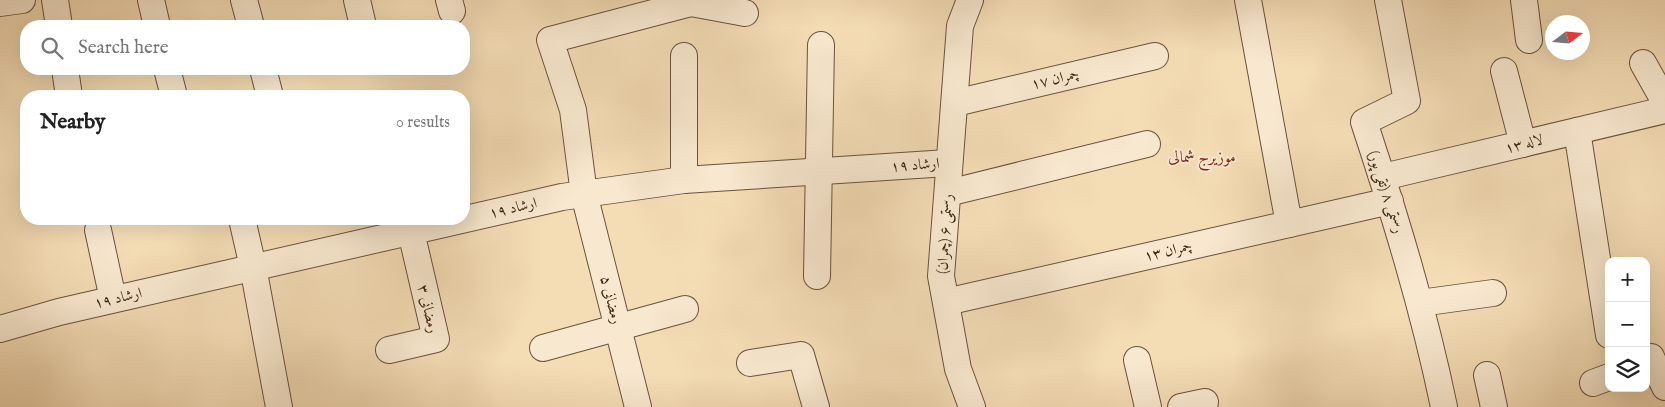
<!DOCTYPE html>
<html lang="en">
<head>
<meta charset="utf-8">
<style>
  :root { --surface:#fff; --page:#f2f2f2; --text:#222; --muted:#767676; --line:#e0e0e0 }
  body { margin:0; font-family:"IM FELL English",Amiri,serif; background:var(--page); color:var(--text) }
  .controls { position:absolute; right:15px; bottom:15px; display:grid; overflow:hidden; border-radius:10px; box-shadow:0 5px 20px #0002 }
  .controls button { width:45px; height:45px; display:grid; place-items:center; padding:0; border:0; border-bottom:1px solid var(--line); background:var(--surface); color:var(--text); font:25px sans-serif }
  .compass { position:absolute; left:1545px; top:15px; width:45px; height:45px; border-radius:50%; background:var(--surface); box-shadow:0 5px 20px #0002; rotate:74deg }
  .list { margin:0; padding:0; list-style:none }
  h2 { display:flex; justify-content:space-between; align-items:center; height:65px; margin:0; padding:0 20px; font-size:21px }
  h2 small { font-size:16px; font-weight:400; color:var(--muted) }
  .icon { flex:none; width:28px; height:28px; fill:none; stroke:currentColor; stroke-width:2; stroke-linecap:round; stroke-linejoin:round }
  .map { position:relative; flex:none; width:1665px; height:407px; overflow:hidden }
  .search { position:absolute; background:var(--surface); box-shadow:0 5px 20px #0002; left:20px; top:20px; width:450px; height:55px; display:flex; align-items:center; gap:12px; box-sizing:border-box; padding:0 18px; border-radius:20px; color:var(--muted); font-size:19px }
  .panel { position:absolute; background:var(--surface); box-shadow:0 5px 20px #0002; left:20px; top:90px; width:450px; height:135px; border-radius:20px }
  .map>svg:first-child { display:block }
</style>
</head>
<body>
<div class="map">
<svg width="1665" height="407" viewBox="0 0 1665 407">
  <rect width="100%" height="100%" fill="#f4dcb5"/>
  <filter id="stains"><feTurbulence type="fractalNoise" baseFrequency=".004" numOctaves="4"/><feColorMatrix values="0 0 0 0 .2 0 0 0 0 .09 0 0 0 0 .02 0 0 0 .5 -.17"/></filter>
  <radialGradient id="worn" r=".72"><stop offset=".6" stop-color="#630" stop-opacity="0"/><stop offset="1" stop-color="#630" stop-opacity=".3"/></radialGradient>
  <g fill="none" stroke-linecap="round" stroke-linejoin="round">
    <!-- street casing -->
    <g stroke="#69533c" stroke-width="28">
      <g id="street">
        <path d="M55,0L59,26"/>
        <path d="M151,0L157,26"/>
        <path d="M244,0L251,26"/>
        <path d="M357,0L363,26"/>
        <path d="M449,0L452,11"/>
        <path d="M970,0L960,26L941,276L958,369L972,407"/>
        <path d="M1248,0L1289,224"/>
        <path d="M1388,0L1407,101L1364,122C1395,216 1424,310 1444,407"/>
        <path d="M1524,0L1529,40"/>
        <path d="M0,3L22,0"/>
        <path d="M1643,63L1665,102"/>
        <path d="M65,69L69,96"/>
        <path d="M167,69L174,96"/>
        <path d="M263,69L270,96"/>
        <path d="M1504,71L1523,144"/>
        <path d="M955,103L1155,56"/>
        <path d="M1577,131L1609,335"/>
        <path d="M1383,177L1665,110"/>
        <path d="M684,180V56"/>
        <path d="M948,193L1147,144"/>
        <path d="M242,219L253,267L279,407"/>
        <path d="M98,230L113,299"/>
        <path d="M817,276L821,45"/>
        <path d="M946,302L1390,201"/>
        <path d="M1420,303L1493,293"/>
        <path d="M0,329L59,312L562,197L684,180L948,163"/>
        <path d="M543,348L685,309"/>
        <path d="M389,350L436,339L408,219"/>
        <path d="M1651,357L1665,387"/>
        <path d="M1137,360L1148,407"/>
        <path d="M750,363L801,355L816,407"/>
        <path d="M1487,375L1494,407"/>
        <path d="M1593,383L1609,377"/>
        <path d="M638,407L584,194L573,110L550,40L691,3L745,13"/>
        <path d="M1181,407L1205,402"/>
      </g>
    </g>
    <!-- street -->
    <use href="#street" stroke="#f8e8cf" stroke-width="26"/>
  </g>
  <g text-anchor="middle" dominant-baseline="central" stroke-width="4" stroke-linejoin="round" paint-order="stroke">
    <!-- street labels -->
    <g font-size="15" fill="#3b2514" stroke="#f8e8cf">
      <text transform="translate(1055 79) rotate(-13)">چمران ۱۷</text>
      <text transform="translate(1524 144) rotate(-14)">لاله ۱۳</text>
      <text transform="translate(915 165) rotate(-4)">ارشاد ۱۹</text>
      <text transform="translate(1386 192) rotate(72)">رستمی ۸ (تقی پور)</text>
      <text transform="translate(513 208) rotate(-13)">ارشاد ۱۹</text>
      <text transform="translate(945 234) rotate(-86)">رستمی ۶ (چمران)</text>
      <text transform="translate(1168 251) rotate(-13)">چمران ۱۳</text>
      <text transform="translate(118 298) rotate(-13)">ارشاد ۱۹</text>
      <text transform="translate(611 300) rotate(76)">رمضانی ۵</text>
      <text transform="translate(428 309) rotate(77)">رمضانی ۳</text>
    </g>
    <!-- neighbourhood labels -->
    <g font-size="16" fill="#7a1f14" stroke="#f8e8cf">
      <text x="1202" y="158">موزیرج شمالی</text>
    </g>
  </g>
  <rect width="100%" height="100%" filter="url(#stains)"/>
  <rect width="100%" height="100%" fill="url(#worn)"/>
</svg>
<div class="controls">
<button>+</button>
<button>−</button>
<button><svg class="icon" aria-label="layers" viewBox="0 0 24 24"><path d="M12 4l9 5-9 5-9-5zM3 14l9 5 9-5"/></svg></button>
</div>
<svg class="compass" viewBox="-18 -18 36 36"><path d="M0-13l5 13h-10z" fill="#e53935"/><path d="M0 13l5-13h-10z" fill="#767676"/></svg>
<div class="search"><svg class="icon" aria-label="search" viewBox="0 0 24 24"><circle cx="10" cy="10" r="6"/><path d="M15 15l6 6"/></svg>Search here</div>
<section class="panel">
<h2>Nearby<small>0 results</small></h2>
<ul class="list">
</ul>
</section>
</div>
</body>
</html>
